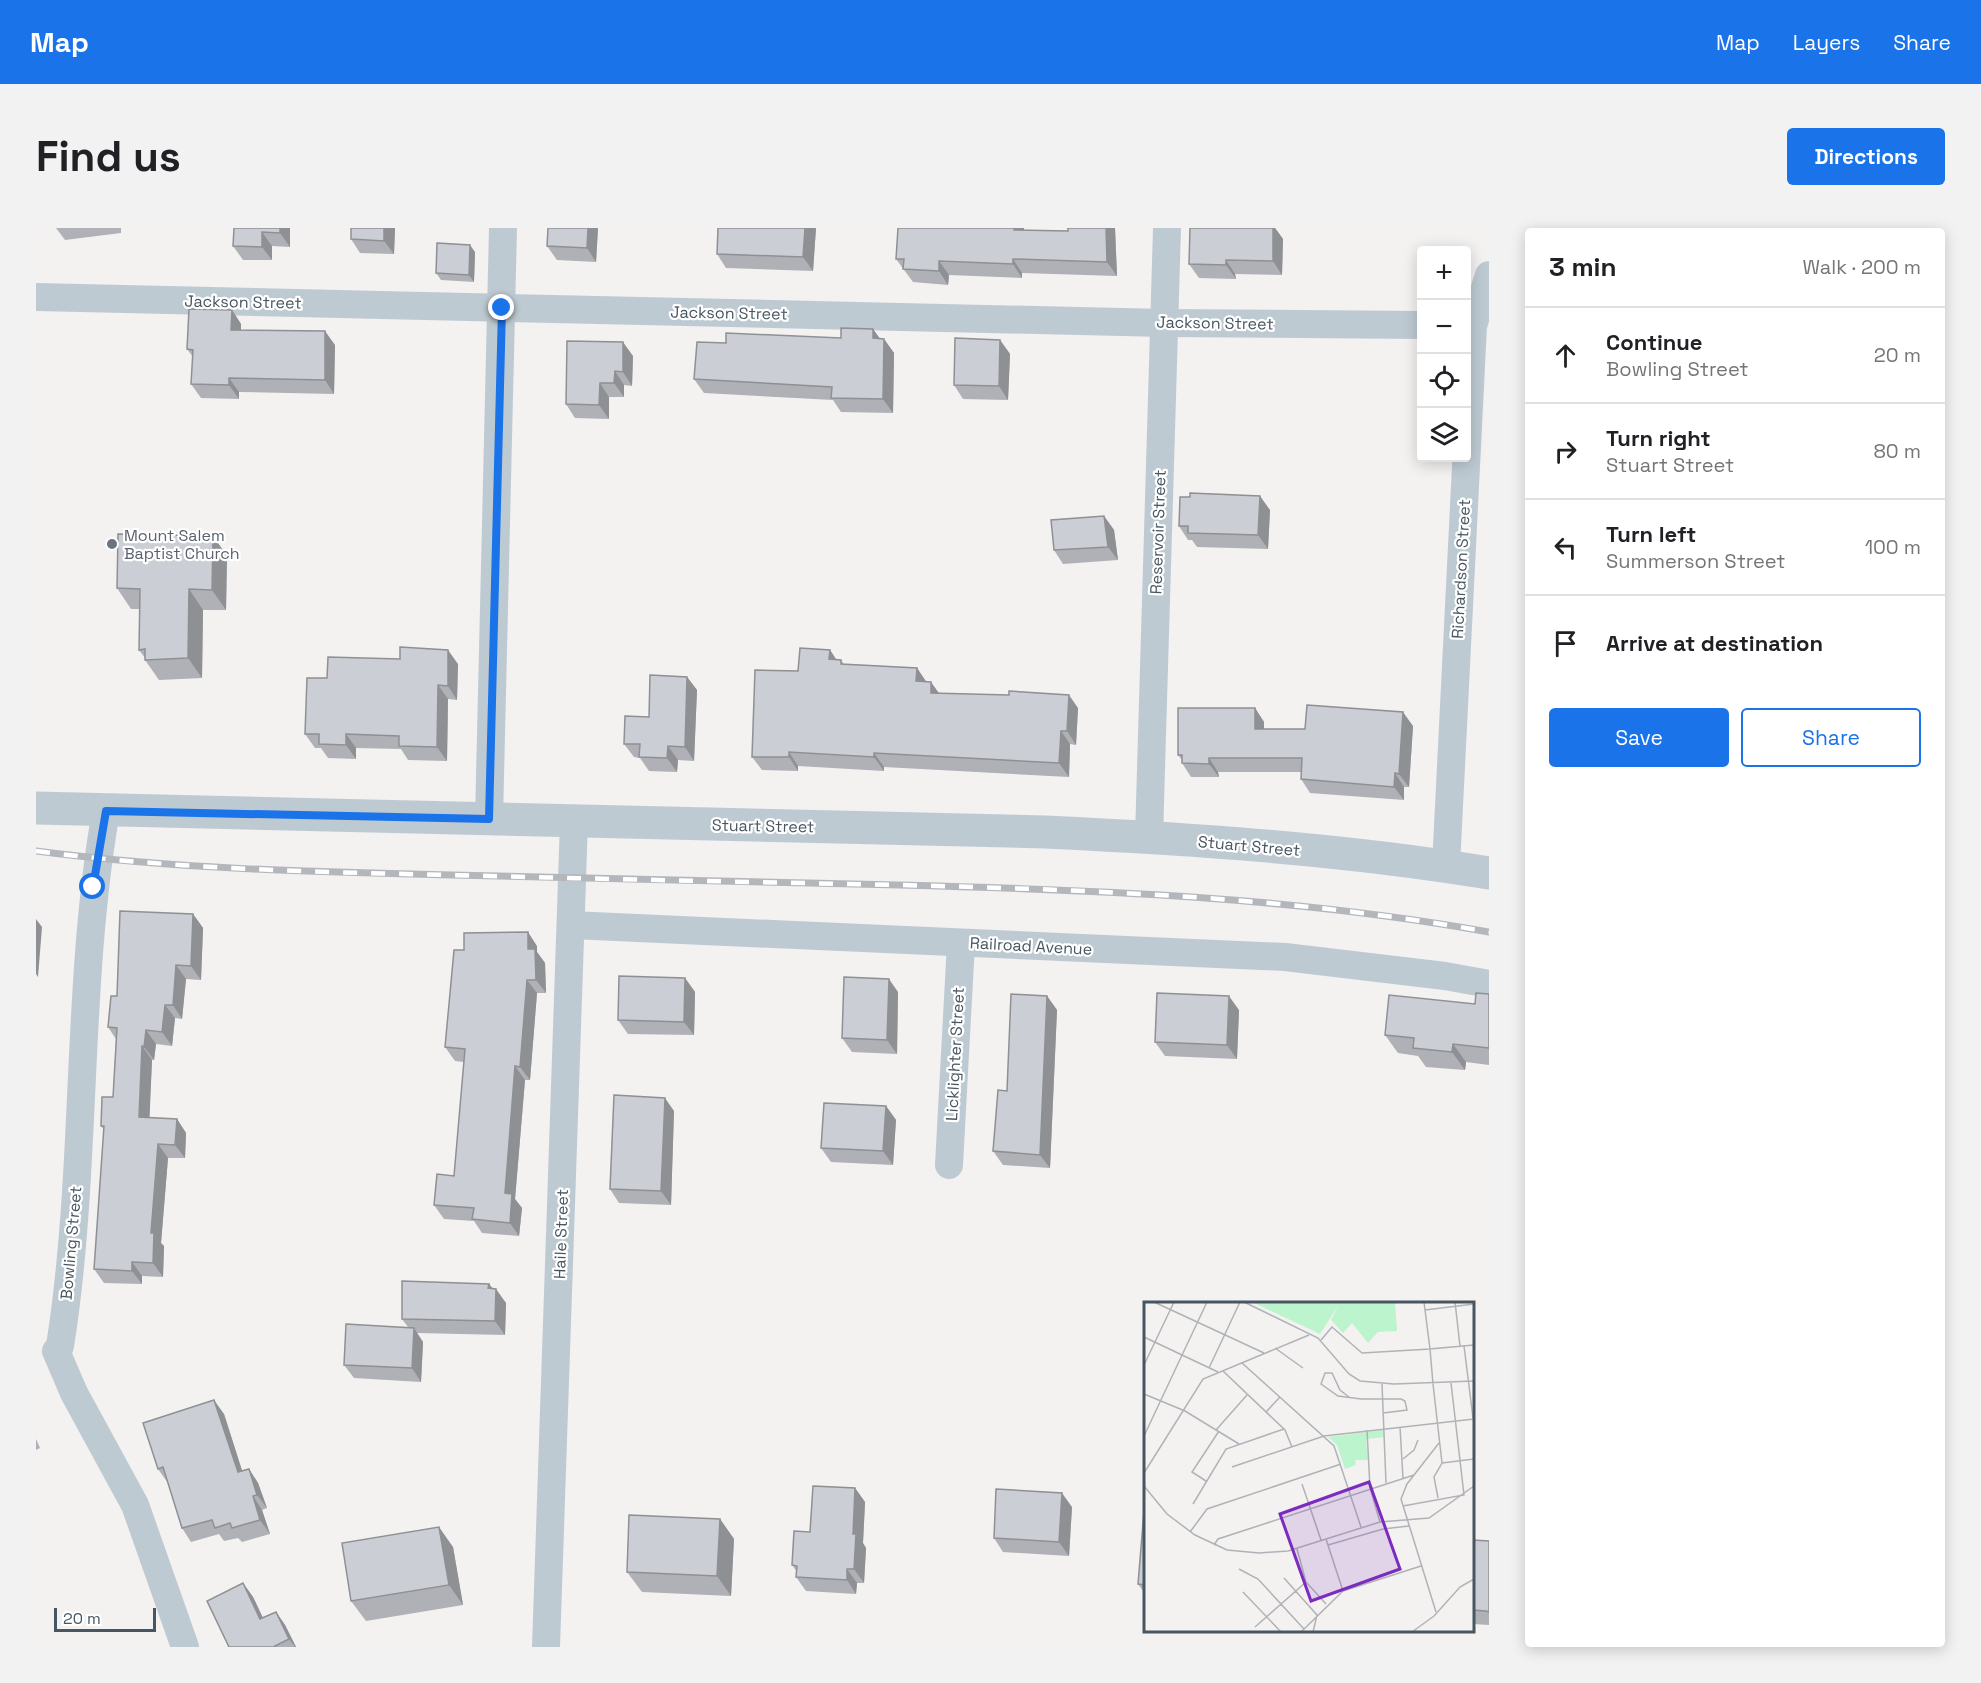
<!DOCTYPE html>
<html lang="en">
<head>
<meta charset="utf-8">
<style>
  :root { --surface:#fff; --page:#f2f2f2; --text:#202124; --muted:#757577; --line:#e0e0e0; --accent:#1a73e8 }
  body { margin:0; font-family:"Space Grotesk",sans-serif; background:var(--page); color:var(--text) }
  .controls { position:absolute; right:18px; top:18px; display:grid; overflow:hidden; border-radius:6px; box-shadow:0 3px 15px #0003 }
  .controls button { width:54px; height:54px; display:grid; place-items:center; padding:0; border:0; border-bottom:2px solid var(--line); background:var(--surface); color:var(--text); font:30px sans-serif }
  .scale { position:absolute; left:18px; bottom:15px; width:102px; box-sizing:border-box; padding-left:6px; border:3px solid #475661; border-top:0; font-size:16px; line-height:21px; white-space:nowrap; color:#475661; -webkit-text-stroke:4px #fff; paint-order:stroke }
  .stop { position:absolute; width:18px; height:18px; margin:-14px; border:4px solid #1a73e8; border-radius:50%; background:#fff }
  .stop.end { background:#1a73e8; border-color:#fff; box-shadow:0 2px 6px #0008 }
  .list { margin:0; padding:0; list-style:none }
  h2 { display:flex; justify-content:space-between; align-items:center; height:78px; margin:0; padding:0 24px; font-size:26px }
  h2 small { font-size:20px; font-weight:400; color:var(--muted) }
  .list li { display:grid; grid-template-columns:39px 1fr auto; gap:18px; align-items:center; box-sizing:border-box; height:96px; padding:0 24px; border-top:2px solid var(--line) }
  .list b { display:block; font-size:22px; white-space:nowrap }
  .list p { margin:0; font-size:20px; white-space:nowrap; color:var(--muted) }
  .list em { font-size:20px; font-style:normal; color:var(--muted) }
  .actions { display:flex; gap:12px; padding:18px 24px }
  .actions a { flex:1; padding:14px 0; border:2px solid var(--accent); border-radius:6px; text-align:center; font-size:21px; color:var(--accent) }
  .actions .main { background:var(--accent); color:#fff }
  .icon { flex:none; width:33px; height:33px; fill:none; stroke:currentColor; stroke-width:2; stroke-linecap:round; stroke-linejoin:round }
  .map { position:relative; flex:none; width:1453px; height:1419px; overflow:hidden; border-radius:6px }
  header { display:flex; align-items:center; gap:36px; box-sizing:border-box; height:84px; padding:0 30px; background:var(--accent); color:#fff }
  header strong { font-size:28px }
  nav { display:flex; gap:33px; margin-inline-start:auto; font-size:21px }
  .intro { display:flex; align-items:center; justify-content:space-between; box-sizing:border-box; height:144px; padding:0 36px }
  h1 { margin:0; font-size:42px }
  .button { padding:15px 27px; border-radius:6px; background:var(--accent); color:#fff; font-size:21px; font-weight:700 }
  main { display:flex; gap:36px; padding:0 36px }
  aside { flex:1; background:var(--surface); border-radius:6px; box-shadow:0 3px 15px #0003 }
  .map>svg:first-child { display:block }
</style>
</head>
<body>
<header>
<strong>Map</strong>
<nav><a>Map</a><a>Layers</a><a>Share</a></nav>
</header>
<div class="intro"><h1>Find us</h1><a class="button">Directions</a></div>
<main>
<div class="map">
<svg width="1453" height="1419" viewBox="0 0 1453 1419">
  <rect width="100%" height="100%" fill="#f4f1f1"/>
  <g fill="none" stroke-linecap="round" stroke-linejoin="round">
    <!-- minor -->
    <g stroke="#becad2" stroke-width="28">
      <path d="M0,69L1128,95L1386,97"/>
      <path d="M70,583C39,760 52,941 24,1118L20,1123L38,1165L99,1277L149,1419"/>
      <path d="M453,591L467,0"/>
      <path d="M1113,609L1131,0"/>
      <path d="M1410,638L1437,98L1453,47"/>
      <path d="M535,697L1249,729L1409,748L1453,756"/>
      <path d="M913,937L925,715"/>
      <path d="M510,1419L538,593"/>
    </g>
    <!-- tertiary -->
    <path stroke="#becad2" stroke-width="33" d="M0,580L1009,604C1157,611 1307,621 1453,645"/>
    <!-- rail casing -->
    <g stroke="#b3b7bc" stroke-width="7">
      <path id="rail" d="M0,623C138,641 277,644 416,647C565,651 714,654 863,657C1061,662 1258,669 1453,704"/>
    </g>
    <!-- rail -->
    <use href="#rail" stroke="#fff" stroke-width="4.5" stroke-dasharray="14" stroke-linecap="butt"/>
  </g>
  <!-- wall -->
  <g fill="#afb1b6">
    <path d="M20,0H85V5L29,12Z"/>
    <path d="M198,0H254V19L236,18V32H207L197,18Z"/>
    <path d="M315,0H359L358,26L324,25L315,11Z"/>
    <path d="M512,0H562L560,34L521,32L511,18Z"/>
    <path d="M780,0L777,43L690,40L681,26Z"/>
    <path d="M862,0H988V2L1032,3V0H1079L1081,48L986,45V50L913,47L912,57L877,54L860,31Z"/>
    <path d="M1154,0H1239L1247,11L1246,47L1199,46L1200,51L1163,50L1153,36Z"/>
    <path d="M439,24L438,54L405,52L400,45Z"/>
    <path d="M196,82L205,96V102L299,117L298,166L203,164V171L165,170L155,156L157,129L151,121Z"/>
    <path d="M837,101L844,111H848L858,125L857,185L805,184L797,172L668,165L658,151L690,115L805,110Z"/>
    <path d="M964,112L974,126L972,172L927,171L918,157Z"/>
    <path d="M597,128L596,158L588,157V169H573V191L539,190L530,176Z"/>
    <path d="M1154,269L1234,282L1232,321L1161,319L1156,312H1152L1143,298Z"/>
    <path d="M1068,288L1078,302L1082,332L1027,336L1018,322Z"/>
    <path d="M177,308L191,328L190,382H167L166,450L123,452L109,432V430L103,422L104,381H95L81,360Z"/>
    <path d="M794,422L800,431L805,432L808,436L881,440L890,453L903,465L1042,480L1040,517L1034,516L1033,549L848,539V543L762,538V543L726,542L716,529L762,443Z"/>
    <path d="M422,436L421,472L412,471L411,533L372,532L365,521L320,520V531L292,530L285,520H279L269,506L291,450Z"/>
    <path d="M651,449L661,462L658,533L642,532L641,544L613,543L604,530L598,529L588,516Z"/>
    <path d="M1219,480L1228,494V501H1269L1377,498L1373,559H1368V572L1274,565L1265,551V544H1182L1183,549H1155L1146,535V532L1142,527Z"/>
    <path d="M157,686L167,700L165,752L150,751L146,791L139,790L136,818L120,816L118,832H116L113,890L141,891L150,905L149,930H132L125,1015L128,1018L127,1049L106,1048V1056L68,1055L58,1041L68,902L65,898L77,869L80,811L72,799L81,768Z"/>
    <path d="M501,718V724L509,735L510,765H501L494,852H489L479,971L486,980L483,1008L446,1005L438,993L408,991L398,977L418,948L428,834L419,833L409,819Z"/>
    <path d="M649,750L659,764L658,807L592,806L582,792Z"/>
    <path d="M862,764L861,826L816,824L806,810Z"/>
    <path d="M1453,766V837L1430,834L1429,842L1390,839L1382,828L1362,825L1349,807L1439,776Z"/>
    <path d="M1011,768L1021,782L1014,940L967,937L957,923L971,863Z"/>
    <path d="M1203,782L1201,831L1129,828L1119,814Z"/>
    <path d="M850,878L860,892L857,937L795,934L785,920Z"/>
    <path d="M638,883L635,977L583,975L574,961Z"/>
    <path d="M453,1056L470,1075L469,1107L381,1105L387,1114L385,1154L318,1150L308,1137L372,1099L366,1091Z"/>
    <path d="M188,1186L206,1243L213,1241L222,1255L231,1280L226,1282L234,1306L206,1314L202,1310L188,1313L183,1306L155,1314L146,1300L132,1255L122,1241Z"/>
    <path d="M0,1211L4,1220L0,1222Z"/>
    <path d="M819,1260L829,1274L827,1315L830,1320L828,1355H821L820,1366L770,1363L760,1349L761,1344L756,1337L774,1304Z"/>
    <path d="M1036,1279L1033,1328L967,1324L958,1310Z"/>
    <path d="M1110,1284V1367L1102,1356Z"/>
    <path d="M684,1291L698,1311L695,1368L606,1364L591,1344Z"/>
    <path d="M1437,1312L1453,1313V1397L1437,1396Z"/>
    <path d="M417,1319L427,1377L330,1393L315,1373Z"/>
    <path d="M207,1355L217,1369L227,1390L240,1384L249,1397L260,1419H193Z"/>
  </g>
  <!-- shaded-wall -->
  <g fill="#8e9094">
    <path d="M244,0H254V19L244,5Z"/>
    <path d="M348,0H359L358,26L348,13Z"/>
    <path d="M552,0H562L560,34L551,20Z"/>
    <path d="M769,0H780L777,43L767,29Z"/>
    <path d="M978,0H988V16L978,2Z"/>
    <path d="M1070,0H1079L1081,48L1071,34Z"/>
    <path d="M1237,0H1239L1247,11L1246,47L1237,33Z"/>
    <path d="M226,4L236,18V32L226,19Z"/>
    <path d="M434,17L439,24L438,54L433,47Z"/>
    <path d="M977,31L986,45V50L977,36Z"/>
    <path d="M1190,32L1199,46L1200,51L1190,37Z"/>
    <path d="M903,33L913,47L912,57L903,43Z"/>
    <path d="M196,82L205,96V116L195,102Z"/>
    <path d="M837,101L847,115L837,110Z"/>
    <path d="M289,103L299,117L298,166L289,152Z"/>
    <path d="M848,111L858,125L857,185L847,171Z"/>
    <path d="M964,112L974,126L972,172L963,158Z"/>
    <path d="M587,114L597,128L596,158L587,144Z"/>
    <path d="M579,143L588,157V169L578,155Z"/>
    <path d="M193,150L203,164V171L193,157Z"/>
    <path d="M564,155L573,169V191L563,177Z"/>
    <path d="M1224,268L1234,282L1232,321L1222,307Z"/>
    <path d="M1068,288L1078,302L1082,332L1072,319Z"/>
    <path d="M177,308L191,328L190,382L176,362Z"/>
    <path d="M153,361L167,382L166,450L152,430Z"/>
    <path d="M412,422L422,436L421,472L412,458Z"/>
    <path d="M794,422L803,436L793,431Z"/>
    <path d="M881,440L890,454L880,453Z"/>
    <path d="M651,449L661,462L658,533L649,519Z"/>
    <path d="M895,454L905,468L895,465Z"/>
    <path d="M402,457L412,471L411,533L401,519Z"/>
    <path d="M1033,467L1042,480L1040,517L1031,503Z"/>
    <path d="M1219,480L1228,494V515L1219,501Z"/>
    <path d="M1367,484L1377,498L1373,559L1363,546Z"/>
    <path d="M1025,503L1034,516L1033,549L1023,535Z"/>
    <path d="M310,506L320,520V531L310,517Z"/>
    <path d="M632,518L642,532L641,544L631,530Z"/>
    <path d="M753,524L762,538V543L753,529Z"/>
    <path d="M838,525L848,539V543L838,529Z"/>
    <path d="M1173,530L1182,544L1183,549L1173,536Z"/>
    <path d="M1359,545L1368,559V572L1358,559Z"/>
    <path d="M157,686L167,700L165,752L155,738Z"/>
    <path d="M0,691L6,699L2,749L0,746Z"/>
    <path d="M492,704L501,718V724L509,735L510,765L500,752L492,721Z"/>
    <path d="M140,737L150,751L146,791L137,777Z"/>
    <path d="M649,750L659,764L658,807L648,794Z"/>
    <path d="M853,751L862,764L861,826L851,812Z"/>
    <path d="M491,752L501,765L494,852L484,839Z"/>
    <path d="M1011,768L1021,782L1014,940L1004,927Z"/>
    <path d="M1193,768L1203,782L1201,831L1191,817Z"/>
    <path d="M129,777L139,790L136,818L126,804Z"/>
    <path d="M110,802L120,816L118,832L108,819Z"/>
    <path d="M1417,816L1430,834L1429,842L1416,824Z"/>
    <path d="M106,818L116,832L113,903L103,889Z"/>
    <path d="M479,838L489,852L479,971L486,980L483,1008L474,995L469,965Z"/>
    <path d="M629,870L638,883L635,977L625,963Z"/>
    <path d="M850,878L860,892L857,937L847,923Z"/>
    <path d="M141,891L150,905L149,930L139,917Z"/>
    <path d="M122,916L132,930L125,1015L128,1018L127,1049L117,1035L115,1005Z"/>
    <path d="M96,1034L106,1048V1056L96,1043Z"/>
    <path d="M453,1056L460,1066V1061L470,1075L469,1107L459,1093L452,1060Z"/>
    <path d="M378,1100L387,1114L385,1154L376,1140Z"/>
    <path d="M178,1172L188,1186L211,1258L202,1244Z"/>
    <path d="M213,1241L222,1255L231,1280L221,1267Z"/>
    <path d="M819,1260L829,1274L827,1315L830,1320L828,1355L818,1341L817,1306Z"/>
    <path d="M1026,1265L1036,1279L1033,1328L1023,1314Z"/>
    <path d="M217,1268L226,1282L234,1306L224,1292Z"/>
    <path d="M684,1291L698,1311L695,1368L681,1348Z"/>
    <path d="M403,1299L417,1319L427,1377L413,1357Z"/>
    <path d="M811,1341L821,1355L820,1366L811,1352Z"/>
    <path d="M207,1355L217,1369L234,1405L224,1391Z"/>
    <path d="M240,1384L249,1397L260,1419H259L253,1411Z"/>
  </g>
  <!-- building -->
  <g fill="#cbced4" stroke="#8e9094" stroke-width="1.5">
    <path d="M198,0H244V5L226,4V19L197,18Z"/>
    <path d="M315,0H348V13L315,11Z"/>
    <path d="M512,0H552L551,20L511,18Z"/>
    <path d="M682,0H769L767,29L681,26Z"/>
    <path d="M862,0H978V2L1032,3V0H1070L1071,34L977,31V36L903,33V43L867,41L868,31H860Z"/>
    <path d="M1154,0H1237V33L1190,32V37L1153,36Z"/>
    <path d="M401,15L434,17L433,47L400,45Z"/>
    <path d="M153,81L196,82L195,102L289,103V152L193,150V157L155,156L157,122L151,121Z"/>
    <path d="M805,100L837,101V110L848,111L847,171L795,170L796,159L658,151L661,114L690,115V105L805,110Z"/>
    <path d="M919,110L964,112L963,158L918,157Z"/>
    <path d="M531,113L587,114V144L579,143L578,155H564L563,177L530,176Z"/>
    <path d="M1154,265L1224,268L1222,307L1152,305V298H1143L1144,269H1154Z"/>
    <path d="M1068,288L1072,319L1018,322L1015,292Z"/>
    <path d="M82,306L177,308L176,362L153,361L152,430L109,432V421L103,422L104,361L81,360Z"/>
    <path d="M364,419L412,422V458L402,457L401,519L363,518V508L310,506V517L283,516V506H269L271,450H291L292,429L364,431Z"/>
    <path d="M764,420L794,422L793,431L805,432V436L881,440L880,453L895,454V465L973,467V463L1033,467L1031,503H1025L1023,535L838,525V529L753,524V529H716L719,442L762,443Z"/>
    <path d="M614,447L651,449L649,519L632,518L631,530L603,529L604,516H588L589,488L613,489Z"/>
    <path d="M1271,477L1367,484L1363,546L1359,545L1358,559L1265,551L1266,530H1173V536L1146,535V527H1142V480H1219V501H1269Z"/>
    <path d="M84,683L157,686L155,738L140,737L137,777H129L126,804L110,802L108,819L106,818L103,889L141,891L139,917L122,916L115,1005H118L117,1035L96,1034V1043L58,1041L68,898H65L66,869H77L81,800L72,799L75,768H81Z"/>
    <path d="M492,704V721H499L500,752H491L484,839L479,838L469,965L476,966L474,995L436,991L438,980L398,977L401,946L418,948L429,821L409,819L418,722H428V705Z"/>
    <path d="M583,748L649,750L648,794L582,792Z"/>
    <path d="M808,749L853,751L851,812L806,810Z"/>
    <path d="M1121,765L1193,768L1191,817L1119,814Z"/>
    <path d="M1440,765L1453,766V820L1417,816L1416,824L1377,820L1378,810L1349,807L1353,767L1439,776Z"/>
    <path d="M975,766L1011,768L1004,927L957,923L962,862L971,863Z"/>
    <path d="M578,867L629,870L625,963L574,961Z"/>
    <path d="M788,875L850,878L847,923L785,920Z"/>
    <path d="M366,1053L453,1056L452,1060L460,1061L459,1093L366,1091Z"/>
    <path d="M310,1096L378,1100L376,1140L308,1137Z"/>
    <path d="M178,1172L202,1244L213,1241L221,1267L217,1268L224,1292L196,1300L194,1295L179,1300L176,1292L146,1300L127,1239L122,1241L107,1195Z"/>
    <path d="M777,1258L819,1260L817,1306H820L818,1341H811V1352L760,1349L761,1338L756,1337L758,1303L774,1304Z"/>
    <path d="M960,1261L1026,1265L1023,1314L958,1310Z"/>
    <path d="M1108,1283L1110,1284V1357L1102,1356Z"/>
    <path d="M593,1287L684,1291L681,1348L591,1344Z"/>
    <path d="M403,1299L413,1357L315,1373L306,1315Z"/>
    <path d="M1437,1312L1453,1313V1384L1450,1383L1437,1382Z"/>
    <path d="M207,1355L224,1391L240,1384L253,1411L239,1418L240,1419H193L171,1373Z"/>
  </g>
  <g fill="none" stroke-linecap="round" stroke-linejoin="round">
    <!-- route -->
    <path stroke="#1a73e8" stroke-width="8" d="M57,659L70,583L453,591L466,80"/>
  </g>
  <!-- markers -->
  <circle fill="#6b7280" stroke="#fff" stroke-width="2" cx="76" cy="316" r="6"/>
  <g text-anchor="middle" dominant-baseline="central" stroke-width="4.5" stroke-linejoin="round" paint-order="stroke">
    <!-- street labels -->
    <g font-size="16" fill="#475661" stroke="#fff">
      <text transform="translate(207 74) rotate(1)">Jackson Street</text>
      <text transform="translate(693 85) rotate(1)">Jackson Street</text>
      <text transform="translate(1179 95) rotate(1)">Jackson Street</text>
      <text transform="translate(1122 304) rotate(-88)">Reservoir Street</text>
      <text transform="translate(1425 341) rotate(-87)">Richardson Street</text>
      <text transform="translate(727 598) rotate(1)">Stuart Street</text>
      <text transform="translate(1213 618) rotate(5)">Stuart Street</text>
      <text transform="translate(995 718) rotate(3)">Railroad Avenue</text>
      <text transform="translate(919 826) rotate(-87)">Licklighter Street</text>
      <text transform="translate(525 1006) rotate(-88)">Haile Street</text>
      <text transform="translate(35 1015) rotate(-85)">Bowling Street</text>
    </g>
    <!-- worship labels -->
    <g font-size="16" fill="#5b616d" stroke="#fff" text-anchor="start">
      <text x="88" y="307">Mount Salem<tspan x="88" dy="18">Baptist Church</tspan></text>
    </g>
  </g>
  <!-- overview -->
  <g transform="translate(1108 1074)">
    <rect width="330" height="330" fill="#f4f1f1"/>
    <path d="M108,0H251L253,29L234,30L224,41L208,21L199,31L187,18L194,4L176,32ZM239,128L240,135L222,137L224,158H211L212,163L201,167L193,143L184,135Z" fill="#bcf4ce"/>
    <path fill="none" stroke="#afb3b7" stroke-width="1.5" d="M10,0L120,51M100,0L174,36L205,72L216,79L250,82L330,79M311,0L316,44M281,8L330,2M0,35L74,70M177,38L188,25L218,51L286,47L280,0M320,44L329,116M131,46L159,66M98,61L190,144L217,225M0,63L30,0M65,66L96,0M79,69L141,128L148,145M238,82L242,181M289,82L298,161L290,175L294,196M289,82L286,47L330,43M0,92L41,109L95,142M205,95L196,88L188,71H181L177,82L194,94L217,97H257L261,99L263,108L239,111M122,110L136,95M256,125L259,176M72,128L103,93M223,128L226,186L236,220M0,134L63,0M259,157L270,148L274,138M298,161L330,157M88,165L180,134L330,117M0,171L59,77L165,33M62,179L48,170L75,129M158,182L177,238M0,184L23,212L51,233L83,248L115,251L144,249L236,220L285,216L330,184M49,202L82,147L140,127M259,204L320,193L307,81M46,230L63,207L197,162M182,237L199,289M70,243L74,237L270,173M184,243L239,227L265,224M153,247L162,280L182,302M95,267L114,277L160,327M140,276L173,313L169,330M99,290L137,330M292,310L257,197L263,182L295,141M111,325L162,280M157,330L199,289L277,264M268,330L290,314L316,285L330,277"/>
    <path fill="#7b2cbf" fill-opacity="0.15" stroke="#7b2cbf" stroke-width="3" d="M225,180L256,267L167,299L136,212Z"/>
    <rect width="330" height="330" fill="none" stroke="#475661" stroke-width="3"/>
  </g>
</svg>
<div class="controls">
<button>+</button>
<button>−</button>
<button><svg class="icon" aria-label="locate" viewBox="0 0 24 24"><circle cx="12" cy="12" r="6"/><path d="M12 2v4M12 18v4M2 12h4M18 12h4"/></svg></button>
<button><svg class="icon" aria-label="layers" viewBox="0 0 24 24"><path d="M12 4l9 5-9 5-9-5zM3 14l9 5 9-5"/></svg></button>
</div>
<div class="scale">20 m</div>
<div class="stop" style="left:57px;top:659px"></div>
<div class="stop end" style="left:466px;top:80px"></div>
</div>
<aside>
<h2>3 min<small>Walk · 200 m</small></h2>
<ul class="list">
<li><svg class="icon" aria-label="ahead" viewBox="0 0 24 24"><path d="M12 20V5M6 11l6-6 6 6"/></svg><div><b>Continue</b><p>Bowling Street</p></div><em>20 m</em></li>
<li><svg class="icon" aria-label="right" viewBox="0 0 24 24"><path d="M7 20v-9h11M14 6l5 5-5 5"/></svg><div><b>Turn right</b><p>Stuart Street</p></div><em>80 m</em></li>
<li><svg class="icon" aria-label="left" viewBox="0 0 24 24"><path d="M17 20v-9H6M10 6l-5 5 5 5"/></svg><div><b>Turn left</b><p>Summerson Street</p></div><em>100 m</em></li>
<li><svg class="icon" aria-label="arrive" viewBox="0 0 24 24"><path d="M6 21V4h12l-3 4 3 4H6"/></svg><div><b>Arrive at destination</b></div></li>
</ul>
<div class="actions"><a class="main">Save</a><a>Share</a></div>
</aside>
</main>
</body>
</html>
